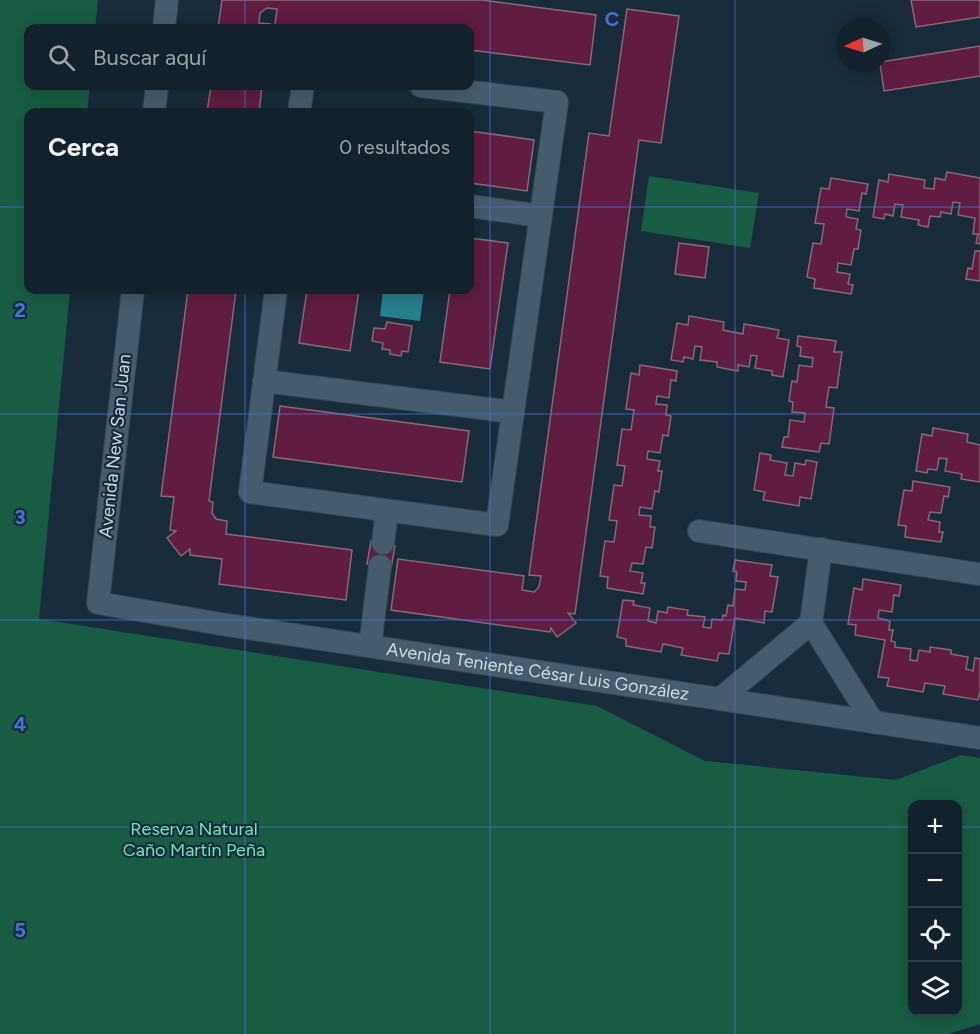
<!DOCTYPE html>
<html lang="es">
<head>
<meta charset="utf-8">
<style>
  :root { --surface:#12212c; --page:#1f2e38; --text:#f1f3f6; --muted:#9ca3a9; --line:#313e48 }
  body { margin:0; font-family:Figtree,sans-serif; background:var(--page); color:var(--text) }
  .controls { position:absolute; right:18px; bottom:18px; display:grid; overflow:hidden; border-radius:12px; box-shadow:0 3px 15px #0003 }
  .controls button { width:54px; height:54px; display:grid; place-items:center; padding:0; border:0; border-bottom:2px solid var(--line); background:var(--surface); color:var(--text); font:30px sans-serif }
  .compass { position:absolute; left:836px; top:18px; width:54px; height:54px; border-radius:50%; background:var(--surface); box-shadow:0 3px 15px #0003; rotate:266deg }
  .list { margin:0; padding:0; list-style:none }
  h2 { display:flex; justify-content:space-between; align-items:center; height:78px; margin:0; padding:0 24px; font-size:26px }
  h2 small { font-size:20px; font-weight:400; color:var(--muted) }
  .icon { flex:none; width:33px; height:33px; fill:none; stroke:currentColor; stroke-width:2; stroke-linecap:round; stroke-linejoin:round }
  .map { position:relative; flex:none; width:980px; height:1034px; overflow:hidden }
  .search { position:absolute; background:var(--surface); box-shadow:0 3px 15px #0003; left:24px; top:24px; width:450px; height:66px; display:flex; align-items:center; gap:15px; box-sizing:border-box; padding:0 21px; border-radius:12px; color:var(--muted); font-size:22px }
  .panel { position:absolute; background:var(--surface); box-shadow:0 3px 15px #0003; left:24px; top:108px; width:450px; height:186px; border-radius:12px }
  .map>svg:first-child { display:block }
</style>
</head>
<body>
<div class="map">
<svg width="980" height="1034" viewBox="0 0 980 1034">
  <rect width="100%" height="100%" fill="#182c3b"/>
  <!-- green -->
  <g fill="#185d43" fill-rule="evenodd">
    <path d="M0,0H98L95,28H28V86H90L87,112H28V290H70L39,619L597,706L705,761L896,780L961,755L980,758V1024L948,1034H0ZM958,804V1012H912V804Z"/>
    <path d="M649,176L759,193L750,248L641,231Z"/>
  </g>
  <!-- water -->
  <path fill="#267f8e" d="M383,290H424L420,321L380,316Z"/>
  <!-- building -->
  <g fill="#601d41" stroke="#856a75" stroke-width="1.5">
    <path d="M222,0H482L596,15L590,65L470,50V28H302L275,25L277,9L267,8L260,13L259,23L270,24L269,28H218Z"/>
    <path d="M911,0H980V17L916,27Z"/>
    <path d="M627,9L679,16L661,143L639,140L575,614L568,613L576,623L557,637L551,628L550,632L391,610L398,559L524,576L522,590L534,592L539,587L541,576L529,575L589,133L609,136Z"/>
    <path d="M980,46V76L884,91L880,63L881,62Z"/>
    <path d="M211,86H262L259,112H207Z"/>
    <path d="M470,131L534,140L527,191L470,183Z"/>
    <path d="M947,172L980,178V244L976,243L978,234H973L975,218L958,215L960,203L953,202L951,214L941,212L940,217L930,216L928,227L918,225L919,220L901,217L903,205L895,204L893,216L885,214L884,219L873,217L879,180L888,182L889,174L925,180L924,188L934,189L935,178L945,180Z"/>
    <path d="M831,178L868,184L866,194L862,193L859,211L847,209L846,217L858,219L856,229L861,230L858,249H854L851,265L838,263L837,272L850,274L848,284L853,285L851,294L814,288L815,279L807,277L813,243L821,244L824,224L815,223L821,188L829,189Z"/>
    <path d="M470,238L508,243L490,369L440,362L450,290H470Z"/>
    <path d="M679,243L709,247L705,278L675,274Z"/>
    <path d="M975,251H980V281L966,279L968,268L972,269Z"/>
    <path d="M188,290H236L209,501L213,502L212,513L216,519L227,521L226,534L352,550L346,600L219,584L222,559L190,555V549L181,556L167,538L176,531L170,530L174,497L161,496Z"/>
    <path d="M307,290H359L350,351L299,343Z"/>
    <path d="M689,316L724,322L723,330L743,334L744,324L779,330L777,338L789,340L783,377L772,375V371L755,368L757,356L751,355L749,367L738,365V371L717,367V362L700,360L702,347L695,346L693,359L684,357L683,362L671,360L677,323L688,325Z"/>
    <path d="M387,322L412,326L408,352L402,351L401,356L390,354V350L382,349L383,343L372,341L374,328L385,329Z"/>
    <path d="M798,336L836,341L834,352H842L837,388L829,387L826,407L834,408L829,444L821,443L819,452L782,447L784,437H788L790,420L804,422L805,413L792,412L793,402L789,401L792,381L797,382L799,365L812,367L813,358L800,356L801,347L797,346Z"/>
    <path d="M640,365L677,371L676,381L671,380L669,398L657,396L656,404L667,405L666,415L671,416L668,436L663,435L660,453L648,451L647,459L660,461L658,471H662L659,492L655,491L652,509L640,507L639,515L651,516L650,527H655L652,548L646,547L643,564L632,563L630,571L643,573L641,583H645L643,594L607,588L608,577L600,576L605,541L614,542L617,521L609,520L614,485L622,486L625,466L617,465L622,429L631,430L634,410L626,409L631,373L639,375Z"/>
    <path d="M280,406L469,431L462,482L273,457Z"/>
    <path d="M933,428L968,434L967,442L980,445V482L961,479L962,474L945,471L947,459L939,458L937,470L928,469L927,473L916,471L922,434L932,436Z"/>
    <path d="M760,453L771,455L770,460L787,463L785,475L793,476L795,463L805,465L806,460L817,462L811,499L800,497L799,506L763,500L765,492L754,490Z"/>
    <path d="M913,481L950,487L948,497L944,496L941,513L930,512L928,520L940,522L939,532H943L941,542L905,537L906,526L898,525L904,490L912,491Z"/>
    <path d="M371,541L395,546L391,568L367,564Z"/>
    <path d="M735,560L772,565L770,576L778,577L772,612L765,611L764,623L735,618L729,654L719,653L717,661L681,655L683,648L663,644L661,652L626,646V639L617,637L623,600L634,601L633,605L650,608L648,621L656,623L658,611L667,613L668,607L688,610L687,615L705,617L703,627L711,628L712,619L722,620L723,615L726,616L728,605L733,606L735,589L745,590L746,582L736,581L737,572L733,571Z"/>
    <path d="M863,579L901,585L899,596L894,595L892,612L879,610L878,618L890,621L889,630H893L891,641L895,642V647L911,649L910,660L917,661L919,650L930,652V647L951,650V654L968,657L966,669L973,671L975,658L980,659V692L978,700L943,694L945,686L925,683L923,692L887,686L889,678L878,677L885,640L855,635L856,625L848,624L854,588L862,590Z"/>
  </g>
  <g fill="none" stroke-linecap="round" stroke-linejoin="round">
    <!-- minor casing -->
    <g stroke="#374754" stroke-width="24">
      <g id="minor">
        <path d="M164,28L167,0"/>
        <path d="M154,112L157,86"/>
        <path d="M299,112L303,86"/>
        <path d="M470,206L541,216"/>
        <path id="s1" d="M133,290L98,603L221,624L980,738"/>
        <path d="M276,290L250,492L497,525L557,102L421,86"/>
        <path d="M264,381L513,412"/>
        <path d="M699,531L978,574"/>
        <path d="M383,543L387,511"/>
        <path d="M821,549L811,623L873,722"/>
        <path d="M370,646L380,566"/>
        <path d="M720,699L811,623"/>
      </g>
    </g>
    <!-- minor -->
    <use href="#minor" stroke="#465c6d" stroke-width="22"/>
  </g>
  <!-- grid -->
  <path fill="none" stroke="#4970da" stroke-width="1.5" stroke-opacity="0.55" d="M245,0V28M490,0V1034M735,0V1034M245,86V112M0,207H28M470,207H980M245,290V1034M0,414H980M0,620H980M0,827H912M958,827H980"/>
  <g text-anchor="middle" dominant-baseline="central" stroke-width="4.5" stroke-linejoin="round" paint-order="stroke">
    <!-- street labels -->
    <g font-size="18" fill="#ccd8e2" stroke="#182c3b">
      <text transform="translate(115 446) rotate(-84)">Avenida New San Juan</text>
      <text stroke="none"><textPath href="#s1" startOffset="760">Avenida Teniente César Luis González</textPath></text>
    </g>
    <!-- park labels -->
    <g font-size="18" fill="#6be9b5" stroke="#182c3b">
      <text x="194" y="829">Reserva Natural<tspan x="194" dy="21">Caño Martín Peña</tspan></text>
    </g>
  </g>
  <g font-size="20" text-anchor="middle" font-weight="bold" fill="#4970da" stroke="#182c3b" stroke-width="4.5" stroke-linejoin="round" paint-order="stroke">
    <text x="612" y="26">C</text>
    <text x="20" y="317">2</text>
    <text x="20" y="524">3</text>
    <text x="20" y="731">4</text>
    <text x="20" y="937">5</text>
  </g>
</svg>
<div class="controls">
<button>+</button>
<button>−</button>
<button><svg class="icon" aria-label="locate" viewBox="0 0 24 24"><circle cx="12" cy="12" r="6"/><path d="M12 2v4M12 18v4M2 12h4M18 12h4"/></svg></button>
<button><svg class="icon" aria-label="layers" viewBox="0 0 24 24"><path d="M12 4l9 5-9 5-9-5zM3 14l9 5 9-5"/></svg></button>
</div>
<svg class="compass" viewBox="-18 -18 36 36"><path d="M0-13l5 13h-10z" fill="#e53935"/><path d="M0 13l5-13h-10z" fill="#9ca3a9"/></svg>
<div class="search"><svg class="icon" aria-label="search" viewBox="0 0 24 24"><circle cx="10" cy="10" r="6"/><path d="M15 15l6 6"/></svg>Buscar aquí</div>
<section class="panel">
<h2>Cerca<small>0 resultados</small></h2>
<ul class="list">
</ul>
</section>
</div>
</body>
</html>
